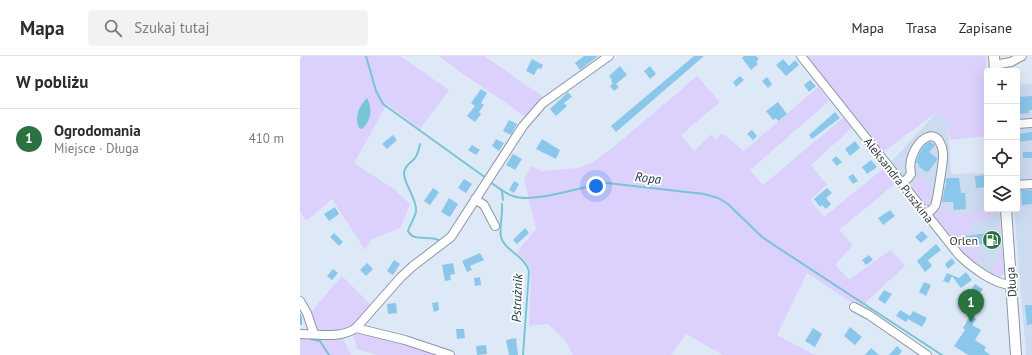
<!DOCTYPE html>
<html lang="pl">
<head>
<meta charset="utf-8">
<style>
  :root { --surface:#fff; --page:#f2f2f3; --text:#2b2b33; --muted:#7c7c81; --line:#e1e1e2; --accent:#2a7341 }
  body { margin:0; font-family:"PT Sans",sans-serif; background:var(--page); color:var(--text) }
  .controls { position:absolute; right:12px; top:12px; display:grid; overflow:hidden; border-radius:4px; box-shadow:0 4px 16px #0002 }
  .controls button { width:36px; height:36px; display:grid; place-items:center; padding:0; border:0; border-bottom:1px solid var(--line); background:var(--surface); color:var(--text); font:20px sans-serif }
  .you { position:absolute; left:296px; top:130px; width:14px; height:14px; margin:-10px; border:3px solid #fff; border-radius:50%; background:#1a73e8; box-shadow:0 0 0 6px #1a73e833 }
  .badge { display:grid; place-items:center; width:26px; height:26px; border-radius:50%; background:var(--accent); color:#fff; font-size:13px; font-weight:700 }
  .pin { position:absolute; translate:-50% -33px; filter:drop-shadow(0 1px 2px #0008) }
  .pin::after { content:''; position:absolute; top:21px; width:14px; height:12px; background:inherit; clip-path:polygon(0 0,100% 0,50% 100%) }
  .list { margin:0; padding:0; list-style:none }
  h2 { display:flex; justify-content:space-between; align-items:center; height:52px; margin:0; padding:0 16px; font-size:17px }
  h2 small { font-size:13px; font-weight:400; color:var(--muted) }
  .list li { display:grid; grid-template-columns:26px 1fr auto; gap:12px; align-items:center; box-sizing:border-box; height:60px; padding:0 16px; border-top:1px solid var(--line) }
  .list b { display:block; font-size:15px; white-space:nowrap }
  .list p { margin:0; font-size:13px; white-space:nowrap; color:var(--muted) }
  .list em { font-size:13px; font-style:normal; color:var(--muted) }
  .icon { flex:none; width:22px; height:22px; fill:none; stroke:currentColor; stroke-width:2; stroke-linecap:round; stroke-linejoin:round }
  .map { position:relative; flex:none; width:732px; height:299px; overflow:hidden }
  header { display:flex; align-items:center; gap:24px; box-sizing:border-box; height:56px; padding:0 20px; background:var(--surface); border-bottom:1px solid var(--line) }
  header strong { font-size:19px }
  nav { display:flex; gap:22px; margin-inline-start:auto; font-size:14px }
  .search { width:280px; height:36px; background:var(--page); display:flex; align-items:center; gap:10px; box-sizing:border-box; padding:0 14px; border-radius:4px; color:var(--muted); font-size:15px }
  main { display:flex }
  aside { flex:1; background:var(--surface) }
  .map>svg:first-child { display:block }
</style>
</head>
<body>
<header>
<strong>Mapa</strong>
<div class="search"><svg class="icon" aria-label="search" viewBox="0 0 24 24"><circle cx="10" cy="10" r="6"/><path d="M15 15l6 6"/></svg>Szukaj tutaj</div>
<nav><a>Mapa</a><a>Trasa</a><a>Zapisane</a></nav>
</header>
<main>
<aside>
<h2>W pobliżu<small></small></h2>
<ul class="list">
<li><span class="badge">1</span><div><b>Ogrodomania</b><p>Miejsce · Długa</p></div><em>410 m</em></li>
</ul>
</aside>
<div class="map">
<svg width="732" height="299" viewBox="0 0 732 299">
  <rect width="100%" height="100%" fill="#dee9f8"/>
  <!-- built -->
  <g fill="#ccdbf0">
    <path d="M732,28V299H726L714,153H717V29Z"/>
    <path d="M637,56L648,68L651,118L687,117V153H699L704,217L700,220H695L673,209L662,198L591,106Z"/>
  </g>
  <!-- green -->
  <g fill="#dcd0fd">
    <path d="M3,0H100L149,34L120,73L87,48L54,107L94,133L110,148L100,172L72,183L65,194L32,143L6,165L0,156V3Z"/>
    <path d="M139,0H184L245,42L226,61L160,16Z"/>
    <path d="M506,0H686L687,80L650,84L648,68L637,56L583,96Z"/>
    <path d="M397,20L420,46L381,79L394,95L412,78L416,84L422,77L444,95L518,31L529,45L450,114L463,129L543,62L552,72L511,109L527,129L510,144L524,161L584,112L596,127L539,174L553,189L535,209L549,223L591,194L605,210L560,252L507,217L477,279L515,299H423L386,278L371,299H273L265,284L248,268L229,270L231,215L226,205L217,196L236,173L224,123L232,110L241,115L278,112L293,106L316,89Z"/>
    <path d="M620,119C628,126 631,128 630,139L633,140L632,147L630,149L625,147L612,131V128Z"/>
    <path d="M639,154L648,157L695,156C689,167 681,164 671,165L672,178L664,179L665,192H666L667,194H677L679,195L680,204L679,207H675L667,201L637,163L636,157Z"/>
    <path d="M698,164H700L704,217L699,221L693,219L691,215L701,197Z"/>
    <path d="M42,220L72,250L55,270L38,276L18,273L10,257Z"/>
    <path d="M53,278C83,278 113,290 142,299H77L57,293Z"/>
    <path d="M0,280L43,283L51,299H0Z"/>
  </g>
  <!-- water -->
  <path fill="#77c5d6" d="M67,42C73,53 71,65 62,73L59,72C54,61 59,50 67,42Z"/>
  <g fill="none" stroke-linecap="round" stroke-linejoin="round">
    <!-- stream -->
    <g stroke="#77c5d6" stroke-width="2">
      <path d="M66,0L76,35L83,48L186,122"/>
      <path d="M120,88C119,93 118,98 115,102C111,107 104,110 104,117C104,129 117,142 116,155C115,162 110,168 108,175C113,184 120,181 128,182C133,182 137,183 141,185"/>
      <path d="M189,125C196,130 204,137 213,140C235,148 281,130 307,127L404,138L418,142L428,148L462,181L480,193L642,299"/>
      <path d="M202,135L203,144"/>
      <path d="M202,148C203,159 199,170 201,181C204,194 224,199 229,215L223,299"/>
      <path d="M0,259L1,262V268"/>
      <path d="M10,283L20,285L29,299"/>
    </g>
  </g>
  <!-- building -->
  <g fill="#8ac7ea">
    <path d="M284,0H298L280,14L275,7Z"/>
    <path d="M394,0H404L316,76L311,70Z"/>
    <path d="M444,0H456L459,3L456,6L458,8L451,14L442,2Z"/>
    <path d="M232,3L243,9L241,13L238,12L234,19L226,15Z"/>
    <path d="M483,3L489,10L495,4L499,9L486,20L476,9Z"/>
    <path d="M320,10L327,19L316,28L319,31L314,35L310,30L313,27L311,25L312,24L309,20Z"/>
    <path d="M350,10L356,18L350,23L344,15Z"/>
    <path d="M440,20L444,24L436,31L433,26Z"/>
    <path d="M467,21L472,28L468,32L462,25Z"/>
    <path d="M510,24L516,30L509,36L504,29Z"/>
    <path d="M181,33L187,37L181,47L184,49L179,56L181,58L175,66L167,60L175,50L171,47Z"/>
    <path d="M268,36L272,41L264,47L267,50L256,60L250,53Z"/>
    <path d="M732,40V54H729V57L717,58V41Z"/>
    <path d="M478,46L487,58L478,65L476,62L473,64L466,55Z"/>
    <path d="M535,56L540,62L512,83L509,79Z"/>
    <path d="M209,64L217,68L211,79L203,75Z"/>
    <path d="M452,74L457,80L453,84L447,78Z"/>
    <path d="M732,76V84L717,86V78Z"/>
    <path d="M93,79L97,84L87,93L82,88Z"/>
    <path d="M196,83L204,87L199,95L192,90Z"/>
    <path d="M242,83L260,94L256,103L236,93Z"/>
    <path d="M555,85L560,92L550,100L545,93Z"/>
    <path d="M630,86L635,89L629,96L637,102V104L629,115L626,116L618,110L620,109L616,106L620,96L625,89Z"/>
    <path d="M172,89L180,94L176,99L168,94Z"/>
    <rect x="723" y="96" width="9" height="6"/>
    <path d="M213,98L222,103L215,114L206,109Z"/>
    <path d="M536,100L542,106L537,110L532,104Z"/>
    <path d="M571,104L577,111L567,118L562,111Z"/>
    <path d="M553,118L558,125L553,128L548,121Z"/>
    <path d="M687,119V131L676,132L675,120Z"/>
    <path d="M646,122H659L661,137H665L666,153L654,154L653,146H642L645,131H646Z"/>
    <path d="M164,123L172,128L166,137L158,132Z"/>
    <path d="M214,125L219,128L214,137L209,134Z"/>
    <path d="M133,132L139,136L130,149L124,145Z"/>
    <path d="M527,132L532,137L526,142L531,148L526,153L522,149L520,151L514,143Z"/>
    <path d="M721,134H732V148L722,149Z"/>
    <path d="M149,142L158,148L150,161L141,156Z"/>
    <path d="M35,151L39,158L29,165L24,158Z"/>
    <path d="M590,154L595,160L583,169L578,162Z"/>
    <path d="M225,172L229,177L217,188L213,184Z"/>
    <path d="M622,175L628,181L621,187L615,181Z"/>
    <path d="M695,176L696,187L666,189L665,180Z"/>
    <path d="M34,177L43,186L39,190L30,181Z"/>
    <path d="M636,188L641,194L628,204L632,210L625,216L617,205Z"/>
    <path d="M180,197L184,204L170,210L172,214L167,216L162,205Z"/>
    <path d="M569,199L573,204L566,209L562,204Z"/>
    <path d="M652,202L655,207L648,213L645,208Z"/>
    <path d="M94,204L100,208L93,219L87,215Z"/>
    <path d="M67,207L73,213L66,220L60,214Z"/>
    <path d="M153,207L155,218L150,219L151,224L145,225L142,209Z"/>
    <path d="M33,213L38,217L32,224L27,220Z"/>
    <path d="M666,216L672,224L661,232L652,220L649,227L643,225L647,217L659,222Z"/>
    <path d="M180,221L181,229L175,230L174,222Z"/>
    <path d="M624,226L631,229L626,240L619,236Z"/>
    <path d="M675,228L683,233L678,240L685,244L678,255L663,246Z"/>
    <path d="M584,234L592,238L585,248L578,243Z"/>
    <path d="M138,246L139,254L134,256L132,247Z"/>
    <path d="M96,247L97,257L88,258L87,248Z"/>
    <path d="M725,249H732V268L727,269Z"/>
    <path d="M600,254L610,260L613,255L627,262L622,271L608,263L606,266L596,260Z"/>
    <path d="M671,259L676,263L672,269L681,274L675,284L686,291L684,294L690,299H668L654,290L665,274L663,272Z"/>
    <path d="M550,271L562,281L555,289L544,280Z"/>
    <path d="M513,272L522,278L515,291L505,285Z"/>
    <path d="M156,273H164L165,282L157,283Z"/>
    <path d="M216,282L218,299H209L206,284Z"/>
    <path d="M186,289L187,298L177,299L176,290Z"/>
    <path d="M597,290L602,295L599,299H589Z"/>
    <path d="M571,292L579,299H565Z"/>
  </g>
  <g fill="none" stroke-linecap="round" stroke-linejoin="round">
    <!-- minor casing -->
    <g stroke="#8c96a4" stroke-width="10">
      <g id="minor">
        <path d="M501,0L659,199C671,211 695,229 712,229"/>
        <path d="M694,9L711,6L722,0"/>
        <path d="M717,68L732,67"/>
        <path d="M602,127L608,122L611,118C609,108 611,101 616,92C622,82 635,73 641,89C643,92 643,98 643,101C643,106 637,146 635,150C633,153 629,156 626,158"/>
        <path d="M717,129L732,128"/>
        <path d="M175,143L184,149L195,170"/>
        <path d="M0,245L7,257L14,278"/>
        <path d="M554,251L569,259L627,299"/>
        <path d="M56,272L105,284L150,299"/>
        <path d="M0,278C19,278 40,283 56,272L101,221L113,210L151,181L223,70L243,47L309,0"/>
      </g>
    </g>
    <!-- major casing -->
    <g stroke="#8c96a4" stroke-width="12">
      <g id="major">
        <path d="M694,0L695,15"/>
        <path d="M706,153L716,299"/>
      </g>
    </g>
    <!-- minor -->
    <use href="#minor" stroke="#fff" stroke-width="8"/>
    <!-- major -->
    <use href="#major" stroke="#fff" stroke-width="10"/>
  </g>
  <!-- icons -->
  <defs>
    <g id="fuel-disc" transform="scale(1)"><circle r="9.5" fill="#2a7341" stroke="#fff"/><path d="M-5.5-6h7V0h2V4h1.3V-2.5L3-4.5l.8-.8L6-3V5H2.5V1h-1V6h-7ZM-4.2-4.7v3.2H.2V-4.7Z" fill="#fff"/></g>
  </defs>
  <g fill-rule="evenodd">
    <use href="#fuel-disc" x="692" y="184"/>
  </g>
  <g text-anchor="middle" dominant-baseline="central" stroke-width="3.5" stroke-linejoin="round" paint-order="stroke">
    <!-- street labels -->
    <g font-size="12" fill="#32363c" stroke="#fff">
      <text transform="translate(599 124) rotate(52)">Aleksandra Puszkina</text>
      <text transform="translate(711 226) rotate(-94)">Długa</text>
    </g>
    <!-- poi labels -->
    <g font-size="12" fill="#32363c" stroke="#fff" text-anchor="end">
      <text x="678" y="184">Orlen</text>
    </g>
    <!-- water labels -->
    <g font-size="13" font-style="italic" fill="#1b4048" stroke="#fff">
      <text transform="translate(348 122) rotate(6)">Ropa</text>
      <text transform="translate(217 242) rotate(-88)">Pstrużnik</text>
    </g>
  </g>
</svg>
<div class="controls">
<button>+</button>
<button>−</button>
<button><svg class="icon" aria-label="locate" viewBox="0 0 24 24"><circle cx="12" cy="12" r="6"/><path d="M12 2v4M12 18v4M2 12h4M18 12h4"/></svg></button>
<button><svg class="icon" aria-label="layers" viewBox="0 0 24 24"><path d="M12 4l9 5-9 5-9-5zM3 14l9 5 9-5"/></svg></button>
</div>
<div class="you"></div>
<div class="pin badge" style="left:671px;top:266px">1</div>
</div>
</main>
</body>
</html>
